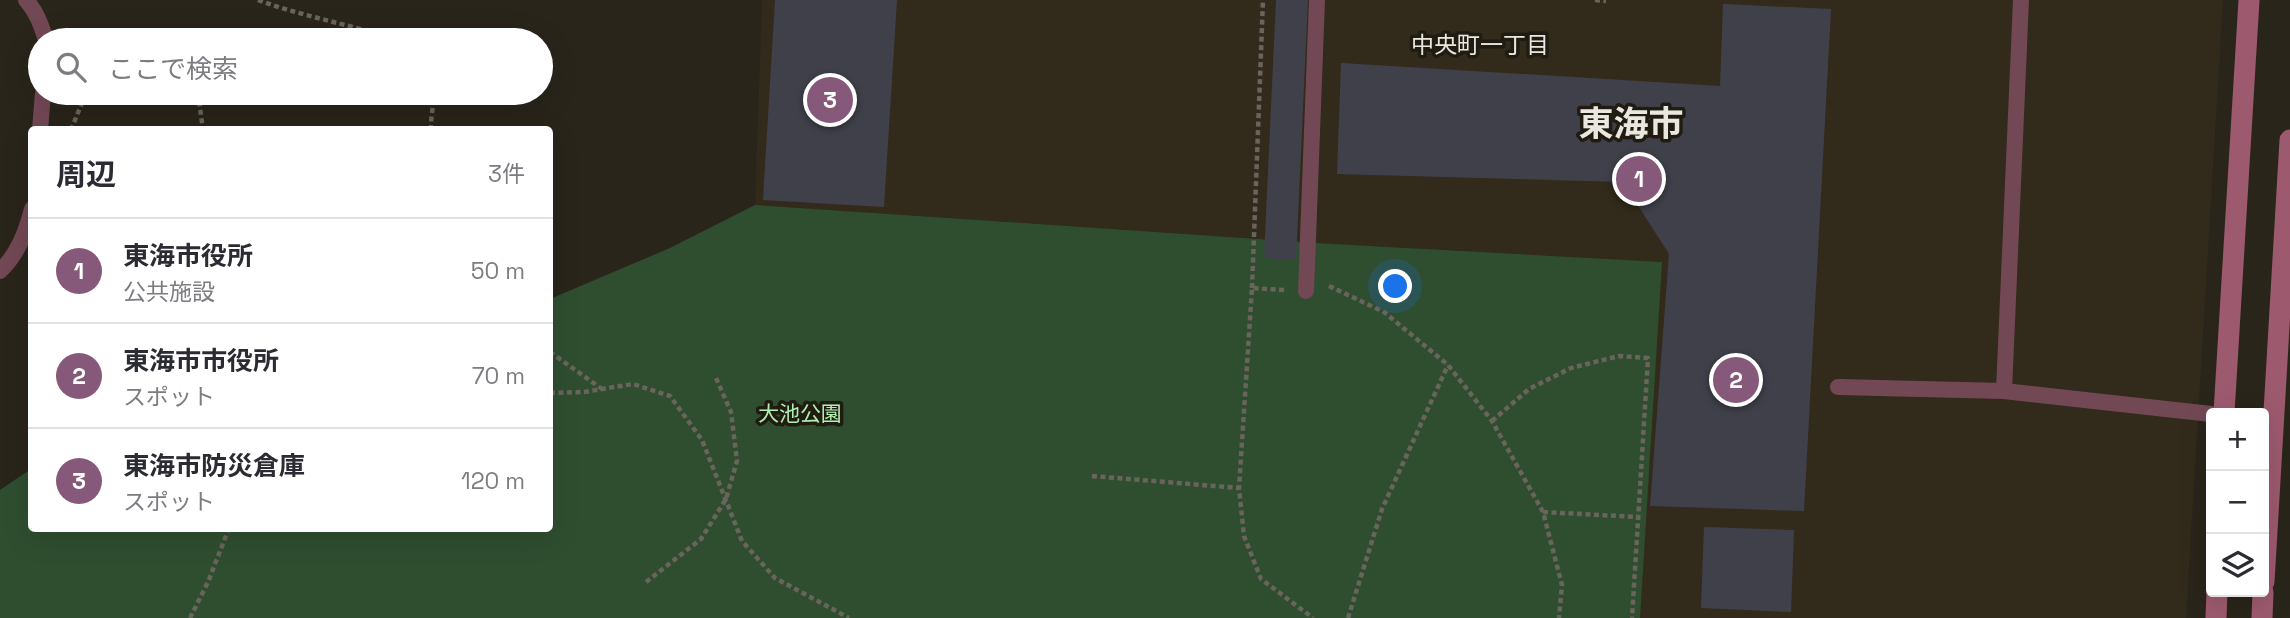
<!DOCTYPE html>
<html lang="ja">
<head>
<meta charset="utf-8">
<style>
  :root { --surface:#fff; --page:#f7f7f7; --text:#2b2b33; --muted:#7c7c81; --line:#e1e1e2; --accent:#865879 }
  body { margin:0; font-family:"Space Grotesk","Noto Sans JP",sans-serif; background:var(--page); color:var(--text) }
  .controls { position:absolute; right:21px; bottom:21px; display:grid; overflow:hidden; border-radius:7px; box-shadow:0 7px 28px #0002 }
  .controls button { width:63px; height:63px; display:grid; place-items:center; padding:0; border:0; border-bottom:2px solid var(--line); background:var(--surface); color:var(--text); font:35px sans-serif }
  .you { position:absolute; left:1396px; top:287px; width:24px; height:24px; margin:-18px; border:5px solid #fff; border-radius:50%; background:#1a73e8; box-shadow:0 0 0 10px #1a73e833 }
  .badge { display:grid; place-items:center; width:46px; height:46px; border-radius:50%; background:var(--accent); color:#fff; font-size:23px; font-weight:700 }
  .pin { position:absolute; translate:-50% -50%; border:4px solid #fff; box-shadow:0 2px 7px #0006 }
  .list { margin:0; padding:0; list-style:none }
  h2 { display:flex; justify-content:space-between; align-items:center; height:91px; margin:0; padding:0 28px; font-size:30px }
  h2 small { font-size:23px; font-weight:400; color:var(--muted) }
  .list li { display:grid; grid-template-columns:46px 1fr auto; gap:21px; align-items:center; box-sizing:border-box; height:105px; padding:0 28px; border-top:2px solid var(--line) }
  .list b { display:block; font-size:26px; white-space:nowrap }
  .list p { margin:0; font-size:23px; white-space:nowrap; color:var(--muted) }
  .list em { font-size:23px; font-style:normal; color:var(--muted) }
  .icon { flex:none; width:38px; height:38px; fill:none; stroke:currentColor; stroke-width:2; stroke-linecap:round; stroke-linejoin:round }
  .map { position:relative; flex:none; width:2290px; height:618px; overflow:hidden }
  .search { position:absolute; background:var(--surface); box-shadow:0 7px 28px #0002; left:28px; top:28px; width:525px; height:77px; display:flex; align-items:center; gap:18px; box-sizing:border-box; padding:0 24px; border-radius:38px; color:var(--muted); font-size:26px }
  .panel { position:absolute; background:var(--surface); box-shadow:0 7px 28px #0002; left:28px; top:126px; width:525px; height:406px; border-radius:7px }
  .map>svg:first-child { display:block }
</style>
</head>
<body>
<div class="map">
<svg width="2290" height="618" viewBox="0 0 2290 618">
  <rect width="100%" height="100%" fill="#2a251b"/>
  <!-- built -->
  <path fill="#322b1b" d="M762,0H2223L2186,618H1640L1661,262L1333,244L755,205Z"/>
  <!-- green -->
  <path fill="#2f4e30" d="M755,205L1333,244L1662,262L1640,618H0V490L31,469L32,528H550V299L670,248Z"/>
  <!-- building -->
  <g fill="#40404b">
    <path d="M775,0H897L884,207L763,200Z"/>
    <path d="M1276,0H1308L1296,260L1264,258Z"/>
    <path d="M1723,4L1831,9L1804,511L1650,506L1669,254L1623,182L1337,174L1341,63L1720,86Z"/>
    <path d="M1704,527L1794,530L1791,612L1701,608Z"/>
  </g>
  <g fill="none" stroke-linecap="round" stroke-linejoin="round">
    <!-- path -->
    <g stroke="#69655c" stroke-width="4.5" stroke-dasharray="5 3.5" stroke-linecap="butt">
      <path d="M258,0C304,17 350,24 396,40"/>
      <path d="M1595,0L1606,1"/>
      <path d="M198,93L203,130"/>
      <path d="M71,130L86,93"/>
      <path d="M431,130C431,117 432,103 439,93"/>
      <path d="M1329,286L1384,312L1448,365L1492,421L1543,512L1562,585L1559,618"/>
      <path d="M1252,288L1263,0"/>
      <path d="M1284,290L1252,288L1239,488L1244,536L1261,579L1313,618"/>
      <path d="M550,352L602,389"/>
      <path d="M550,393L584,392L633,384L670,396L702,440L742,541L775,578L849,618"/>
      <path d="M1492,421L1529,389L1571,368L1619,356L1648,358L1632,618"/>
      <path d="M1092,476L1239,488"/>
      <path d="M1543,512L1638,517"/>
      <path d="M646,582L701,539L726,499L737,461L731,412L716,378"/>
      <path d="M190,618L208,582L229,528"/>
      <path d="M1348,618L1382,509L1448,365"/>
    </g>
    <!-- lane -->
    <g stroke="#734855" stroke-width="16">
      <path d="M26,0C37,12 41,25 46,40"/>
      <path d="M40,130L43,93"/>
      <path d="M0,271C18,254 26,232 32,209"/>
      <path d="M1306,291L1317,0"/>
      <path d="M1838,387L2004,391L2211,414"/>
      <path d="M2004,391L2021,0"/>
    </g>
    <!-- secondary -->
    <g stroke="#9d5a6f" stroke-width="21">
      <path d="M2224,413L2249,0"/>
      <path d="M2264,582L2290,140"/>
      <path d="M2216,618L2217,592"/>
      <path d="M2262,618L2263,592"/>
    </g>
  </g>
  <g text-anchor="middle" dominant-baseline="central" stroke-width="7" stroke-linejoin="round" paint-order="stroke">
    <!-- park labels -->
    <g font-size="21" fill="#b1eeb1" stroke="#201c12">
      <text x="800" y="413">大池公園</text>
    </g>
    <!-- neighbourhood labels -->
    <g font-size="23" fill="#eae7e0" stroke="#201c12">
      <text x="1480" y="45">中央町一丁目</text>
    </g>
    <!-- town labels -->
    <g font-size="35" font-weight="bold" fill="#eae7e0" stroke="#201c12">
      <text x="1631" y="124">東海市</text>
    </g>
  </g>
</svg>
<div class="controls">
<button>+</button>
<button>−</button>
<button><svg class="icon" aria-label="layers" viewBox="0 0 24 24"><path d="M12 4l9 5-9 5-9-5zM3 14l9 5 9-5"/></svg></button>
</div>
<div class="you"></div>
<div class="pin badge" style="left:1639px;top:179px">1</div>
<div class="pin badge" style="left:1736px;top:380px">2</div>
<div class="pin badge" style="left:830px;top:100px">3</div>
<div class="search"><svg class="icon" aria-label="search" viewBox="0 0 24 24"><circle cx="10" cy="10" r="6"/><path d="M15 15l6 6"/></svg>ここで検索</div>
<section class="panel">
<h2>周辺<small>3件</small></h2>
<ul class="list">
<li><span class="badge">1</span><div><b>東海市役所</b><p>公共施設</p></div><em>50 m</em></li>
<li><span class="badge">2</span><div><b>東海市市役所</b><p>スポット</p></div><em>70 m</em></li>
<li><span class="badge">3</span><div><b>東海市防災倉庫</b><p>スポット</p></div><em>120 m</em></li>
</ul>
</section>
</div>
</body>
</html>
